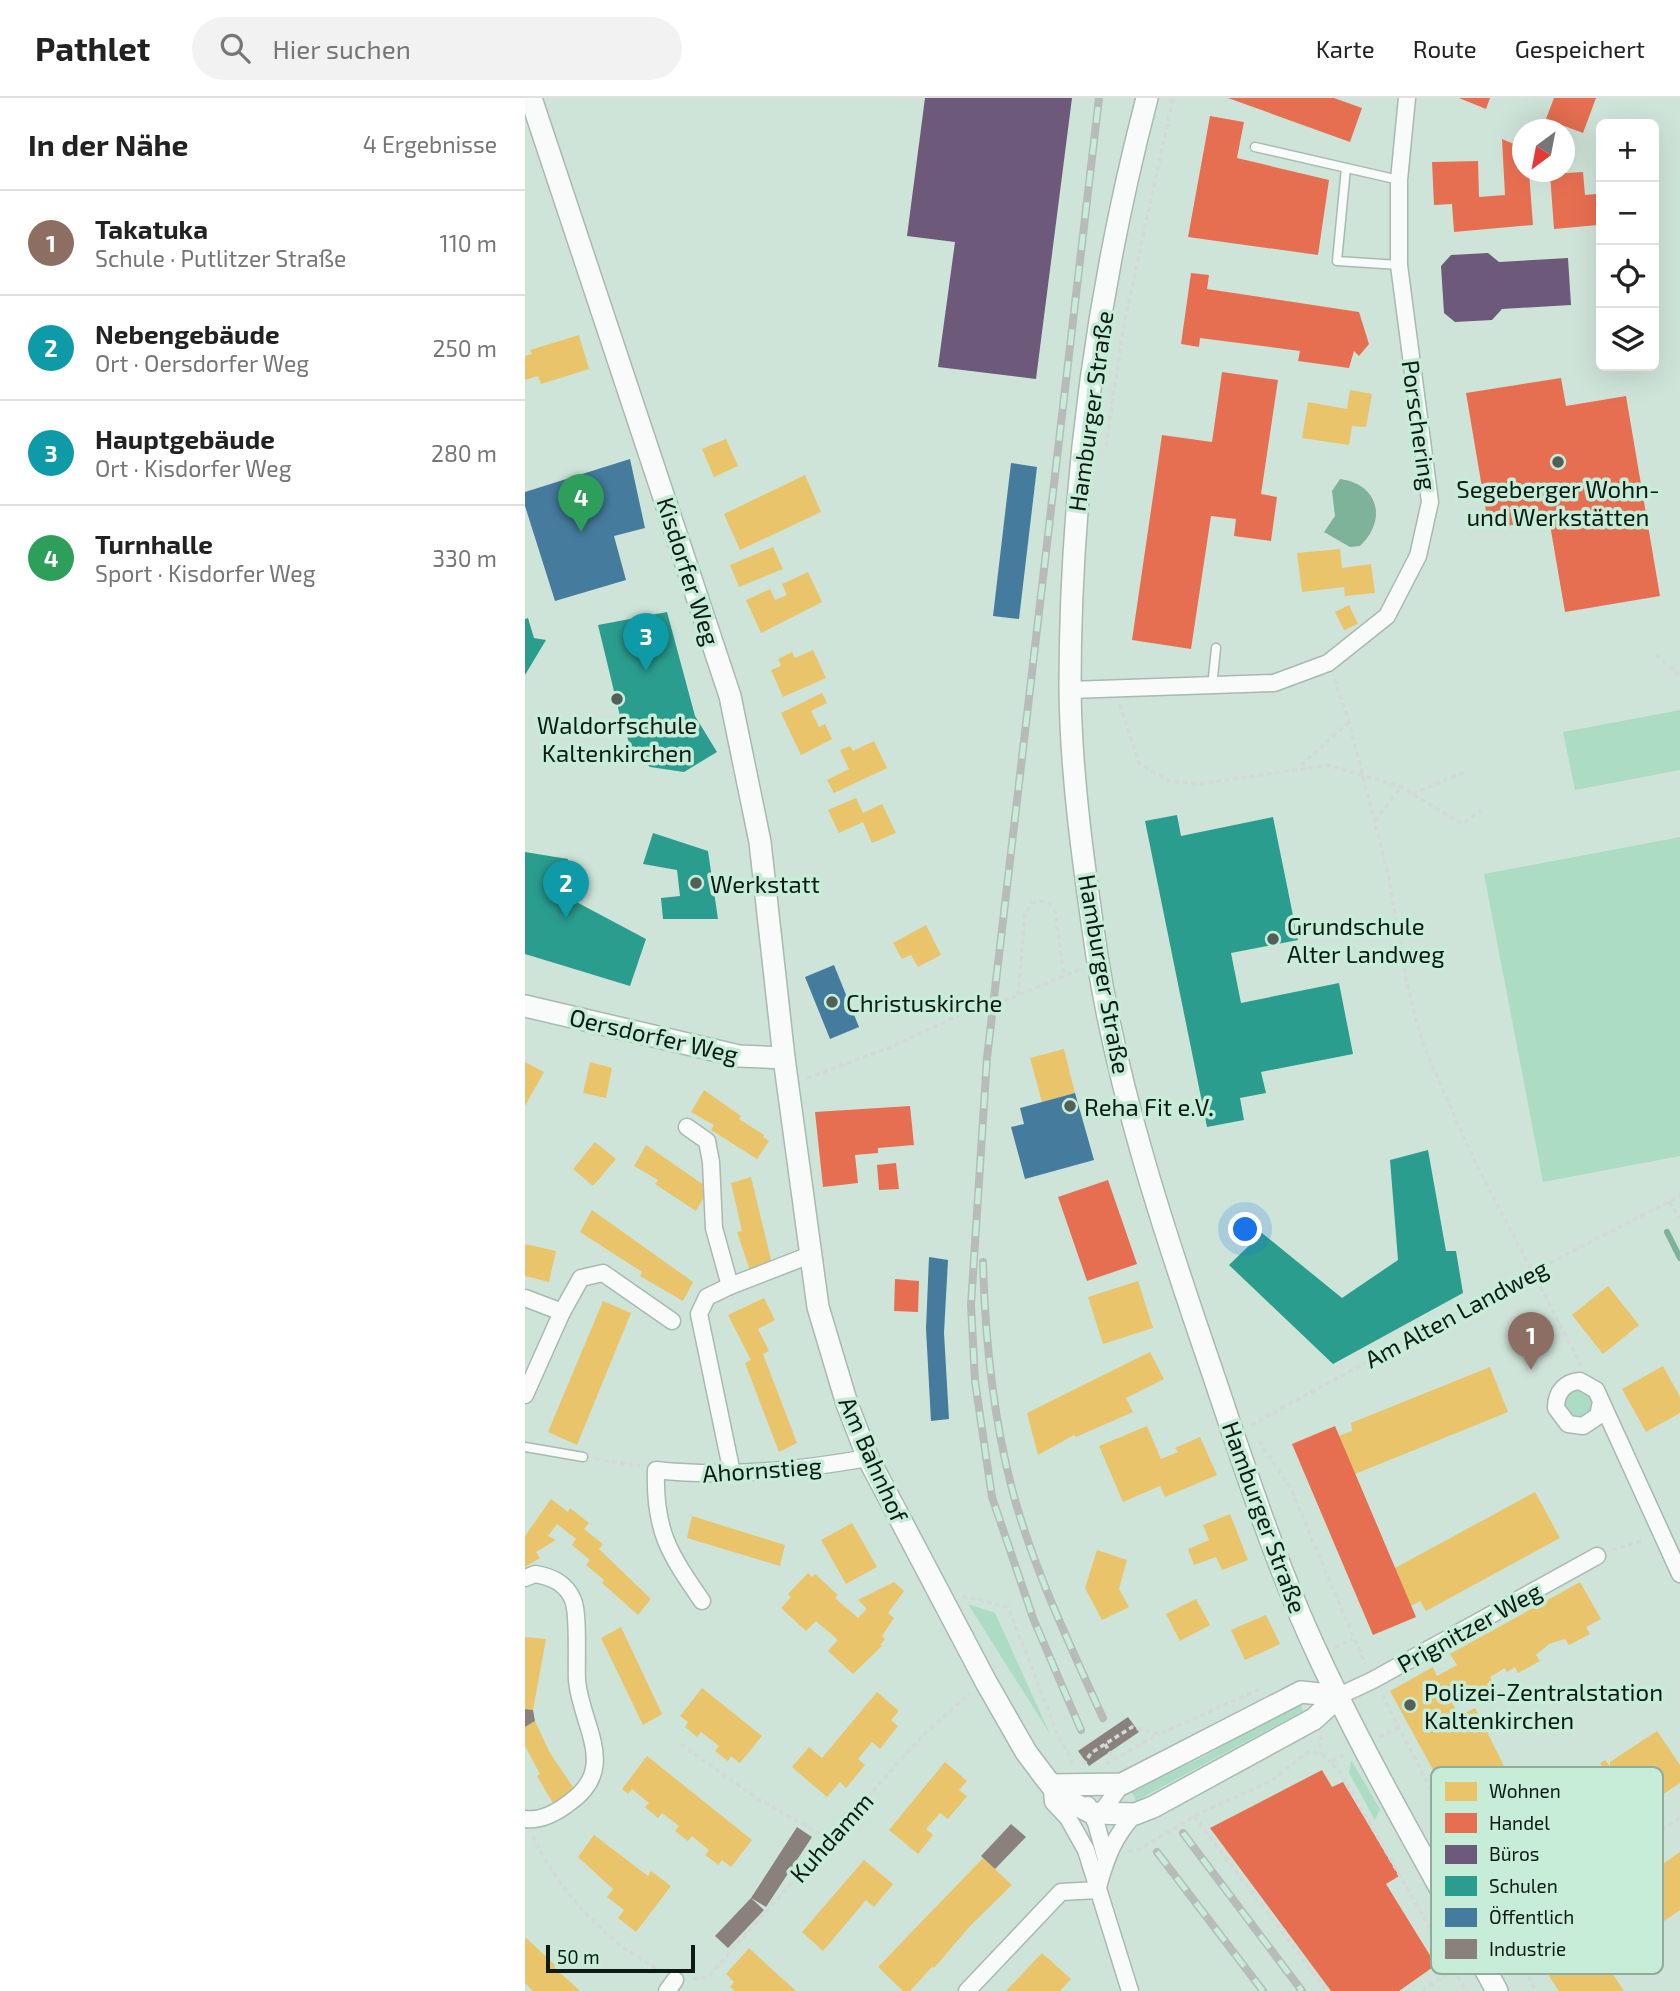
<!DOCTYPE html>
<html lang="de">
<head>
<meta charset="utf-8">
<style>
  :root { --surface:#fff; --page:#f2f2f2; --text:#222; --muted:#767676; --line:#e0e0e0; --accent:#516159 }
  body { margin:0; font-family:"Exo 2",sans-serif; background:var(--page); color:var(--text) }
  .controls { position:absolute; right:21px; top:21px; display:grid; overflow:hidden; border-radius:10px; box-shadow:0 7px 28px #0002 }
  .controls button { width:63px; height:63px; display:grid; place-items:center; padding:0; border:0; border-bottom:2px solid var(--line); background:var(--surface); color:var(--text); font:35px sans-serif }
  .compass { position:absolute; left:987px; top:21px; width:63px; height:63px; border-radius:50%; background:var(--surface); box-shadow:0 7px 28px #0002; rotate:212deg }
  .scale { position:absolute; left:21px; bottom:18px; width:149px; box-sizing:border-box; padding-left:7px; border:4px solid #0d1b14; border-top:0; font-size:19px; line-height:24px; white-space:nowrap; color:#0d1b14; -webkit-text-stroke:5px #c7ecd8; paint-order:stroke }
  .you { position:absolute; left:721px; top:1132px; width:24px; height:24px; margin:-18px; border:5px solid #fff; border-radius:50%; background:#1a73e8; box-shadow:0 0 0 10px #1a73e833 }
  .badge { display:grid; place-items:center; width:46px; height:46px; border-radius:50%; background:var(--accent); color:#fff; font-size:23px; font-weight:700 }
  .pin { position:absolute; translate:-50% -58px; filter:drop-shadow(0 2px 4px #0008) }
  .pin::after { content:''; position:absolute; top:37px; width:24px; height:21px; background:inherit; clip-path:polygon(0 0,100% 0,50% 100%) }
  .list { margin:0; padding:0; list-style:none }
  h2 { display:flex; justify-content:space-between; align-items:center; height:91px; margin:0; padding:0 28px; font-size:30px }
  h2 small { font-size:23px; font-weight:400; color:var(--muted) }
  .list li { display:grid; grid-template-columns:46px 1fr auto; gap:21px; align-items:center; box-sizing:border-box; height:105px; padding:0 28px; border-top:2px solid var(--line) }
  .list b { display:block; font-size:26px; white-space:nowrap }
  .list p { margin:0; font-size:23px; white-space:nowrap; color:var(--muted) }
  .list em { font-size:23px; font-style:normal; color:var(--muted) }
  .icon { flex:none; width:38px; height:38px; fill:none; stroke:currentColor; stroke-width:2; stroke-linecap:round; stroke-linejoin:round }
  .map { position:relative; flex:none; width:1155px; height:1893px; overflow:hidden }
  header { display:flex; align-items:center; gap:42px; box-sizing:border-box; height:98px; padding:0 35px; background:var(--surface); border-bottom:2px solid var(--line) }
  header strong { font-size:33px }
  nav { display:flex; gap:38px; margin-inline-start:auto; font-size:24px }
  .search { width:490px; height:63px; background:var(--page); display:flex; align-items:center; gap:18px; box-sizing:border-box; padding:0 24px; border-radius:38px; color:var(--muted); font-size:26px }
  main { display:flex }
  aside { flex:1; background:var(--surface) }
  .map>svg:first-child { display:block }
</style>
</head>
<body>
<header>
<strong>Pathlet</strong>
<div class="search"><svg class="icon" aria-label="search" viewBox="0 0 24 24"><circle cx="10" cy="10" r="6"/><path d="M15 15l6 6"/></svg>Hier suchen</div>
<nav><a>Karte</a><a>Route</a><a>Gespeichert</a></nav>
</header>
<main>
<aside>
<h2>In der Nähe<small>4 Ergebnisse</small></h2>
<ul class="list">
<li><span class="badge" style="background:#8d6e63">1</span><div><b>Takatuka</b><p>Schule · Putlitzer Straße</p></div><em>110 m</em></li>
<li><span class="badge" style="background:#0f9aa8">2</span><div><b>Nebengebäude</b><p>Ort · Oersdorfer Weg</p></div><em>250 m</em></li>
<li><span class="badge" style="background:#0f9aa8">3</span><div><b>Hauptgebäude</b><p>Ort · Kisdorfer Weg</p></div><em>280 m</em></li>
<li><span class="badge" style="background:#2e9e5b">4</span><div><b>Turnhalle</b><p>Sport · Kisdorfer Weg</p></div><em>330 m</em></li>
</ul>
</aside>
<div class="map">
<svg width="1155" height="1893" viewBox="0 0 1155 1893">
  <rect width="100%" height="100%" fill="#cfe4d9"/>
  <!-- green -->
  <g fill="#addcc4">
    <path d="M1155,612V672L1050,692L1038,634Z"/>
    <path d="M1155,739V1058L1018,1084L959,776Z"/>
    <path d="M1042,1286L1070,1292L1073,1318L1043,1326L1033,1296Z"/>
    <path d="M443,1506L470,1515L525,1636Z"/>
    <path d="M774,1603L778,1613L611,1703L606,1693L680,1658Z"/>
    <path d="M826,1662L855,1711L850,1722L824,1675Z"/>
  </g>
  <!-- water -->
  <path fill="#7eb299" d="M815,381C853,386 863,421 835,448L825,449L799,434L810,418L807,393Z"/>
  <!-- homes -->
  <g fill="#e9c46a">
    <path d="M54,237L64,271L16,286L13,278L0,282V258L7,256L5,252Z"/>
    <path d="M825,292L847,296L841,329L827,328L824,347L777,340L783,304L822,311Z"/>
    <path d="M201,341L213,368L189,379L177,351Z"/>
    <path d="M280,377L296,414L215,452L199,416Z"/>
    <path d="M248,449L258,471L214,489L205,467Z"/>
    <path d="M815,451L817,470L846,466L850,495L820,498L819,489L777,494L772,455Z"/>
    <path d="M283,474L297,504L236,535L221,502L245,491L250,502L262,497L257,486Z"/>
    <path d="M824,507L833,526L819,532L810,514Z"/>
    <path d="M288,552L301,580L258,599L246,572L256,568L253,561L267,554L270,560Z"/>
    <path d="M297,595L302,605L286,613L294,629L300,626L307,641L276,657L256,615Z"/>
    <path d="M349,643L362,670L309,695L302,682L324,671L315,652L325,648L328,653Z"/>
    <path d="M331,700L338,715L357,706L371,735L347,745L338,724L314,735L303,712Z"/>
    <path d="M401,827L416,857L393,869L386,857L377,861L368,845Z"/>
    <path d="M539,951L550,995L517,1004L505,960Z"/>
    <path d="M0,964L19,974L0,1008Z"/>
    <path d="M65,964L87,970L81,1000L58,995Z"/>
    <path d="M179,992L216,1018L214,1021L239,1037L238,1039L244,1043L232,1061L186,1032L189,1027L166,1014Z"/>
    <path d="M70,1044L91,1061L68,1088L48,1071Z"/>
    <path d="M121,1047L179,1087L177,1090L182,1094L171,1113L130,1086L133,1082L109,1068Z"/>
    <path d="M226,1079L247,1166L225,1173L212,1134L217,1133L206,1085Z"/>
    <path d="M67,1112L168,1184L158,1203L115,1178L117,1174L55,1134Z"/>
    <path d="M0,1146L31,1153L24,1184L0,1178Z"/>
    <path d="M613,1183L628,1230L578,1246L563,1199Z"/>
    <path d="M1083,1188L1114,1227L1078,1256L1047,1217Z"/>
    <path d="M239,1200L250,1222L233,1231L244,1253L238,1256L272,1345L254,1354L220,1265L226,1262L203,1217Z"/>
    <path d="M78,1203L106,1215L52,1347L23,1334Z"/>
    <path d="M625,1254L639,1281L601,1300L608,1314L551,1339L549,1337L513,1357L502,1315Z"/>
    <path d="M1138,1268L1155,1299V1315L1121,1334L1097,1291Z"/>
    <path d="M965,1269L983,1314L830,1376L814,1338L827,1333L826,1325Z"/>
    <path d="M622,1328L636,1361L653,1354L650,1350L675,1339L692,1377L640,1399L635,1388L598,1404L574,1348Z"/>
    <path d="M1010,1394L1035,1440L901,1513L895,1503L886,1508L870,1470Z"/>
    <path d="M26,1401L43,1414L45,1410L64,1425L59,1431L78,1446L74,1451L126,1501L113,1517L77,1485L79,1482L61,1467L65,1462L47,1447L51,1441L32,1426L23,1438L31,1442L11,1454L15,1460L0,1469V1438Z"/>
    <path d="M705,1416L723,1462L697,1472L691,1459L669,1467L663,1451L684,1442L678,1427Z"/>
    <path d="M167,1418L260,1447L255,1468L162,1440Z"/>
    <path d="M327,1425L352,1469L321,1486L296,1442Z"/>
    <path d="M572,1452L602,1462L594,1491L604,1509L577,1522L560,1490Z"/>
    <path d="M283,1475L287,1479L290,1476L313,1497L310,1500L333,1520L342,1511L333,1502L369,1484L379,1493L363,1515L369,1520L357,1538L360,1541L355,1547L357,1548L328,1576L303,1553L313,1542L291,1523L281,1533L256,1510L266,1499L263,1496Z"/>
    <path d="M1055,1484L1076,1521L1061,1529L1065,1536L1044,1547L1040,1541L1024,1546L1011,1557L1015,1563L993,1575L990,1569L982,1574L980,1570L965,1579L967,1583L962,1586L964,1590L938,1604L936,1601L928,1606L934,1618L950,1610L982,1674L967,1682L995,1736L1000,1735L998,1725L1077,1669L1075,1665L1080,1662L1085,1668V1664L1132,1633L1155,1667V1685L1032,1768L1022,1755L1009,1760L1020,1778L979,1802L865,1593L908,1569L912,1578L932,1567L925,1556Z"/>
    <path d="M671,1501L685,1527L655,1543L641,1516Z"/>
    <path d="M741,1517L755,1546L720,1562L706,1532Z"/>
    <path d="M96,1529L137,1616L118,1627L76,1540Z"/>
    <path d="M0,1539L21,1541L8,1612L0,1611Z"/>
    <path d="M177,1590L237,1638L215,1665L206,1658L203,1663L190,1653L194,1648L176,1634L172,1639L160,1629L163,1624L155,1618Z"/>
    <path d="M352,1594L374,1613L366,1622L373,1628L355,1651L347,1644L333,1661L340,1667L321,1690L315,1684L302,1699L267,1669L284,1649L297,1660Z"/>
    <path d="M10,1623L25,1655L50,1692L28,1705L12,1678L15,1676L0,1648V1629Z"/>
    <path d="M122,1658L227,1742L206,1769L197,1762L193,1767L187,1762L180,1757L184,1752L167,1738L163,1743L150,1733L154,1728L137,1715L133,1720L127,1715L120,1709L124,1705L107,1691L103,1696L97,1691Z"/>
    <path d="M420,1664L442,1683L434,1692L442,1698L423,1721L415,1715L401,1731L408,1737L393,1756L364,1732Z"/>
    <path d="M69,1737L123,1778L126,1773L146,1788L111,1834L93,1820L99,1812L82,1799L88,1791L53,1759Z"/>
    <path d="M1155,1754V1812L1087,1859L1082,1852L1075,1857L1099,1893H1034L1008,1854L1053,1825L1057,1832L1064,1827L1059,1820Z"/>
    <path d="M458,1760L487,1787L446,1827L409,1870L408,1868L385,1893H378L353,1869Z"/>
    <path d="M339,1762L368,1786L349,1809L341,1802L298,1853L277,1834Z"/>
    <path d="M0,1839L30,1867L29,1869L55,1893H8L0,1885Z"/>
    <path d="M224,1850L239,1864L271,1893H210L205,1889L209,1884L201,1876Z"/>
    <path d="M517,1855L546,1881L535,1893H481Z"/>
  </g>
  <!-- shops -->
  <g fill="#e76f51">
    <path d="M703,0H809L837,10L825,44Z"/>
    <path d="M934,0H965L961,11Z"/>
    <path d="M1029,0H1071L1058,35L1021,21Z"/>
    <path d="M685,18L719,24L712,60L804,82L793,157L663,139Z"/>
    <path d="M977,41L998,50V74H1004L1008,127L929,134L927,106L909,107L907,64L953,63L954,99L980,97Z"/>
    <path d="M1058,74L1060,97L1071,96L1073,127L1029,131L1025,76Z"/>
    <path d="M666,175L684,177L682,191L834,214L844,246L834,258L829,253L824,270L773,263L775,253L675,240L674,249L656,246Z"/>
    <path d="M697,274L753,282L736,396L752,399L746,443L709,438L711,421L686,418L666,551L607,542L637,337L687,344Z"/>
    <path d="M1036,280L1041,308L1101,298L1135,498L1040,514L1024,421L964,431L941,295Z"/>
    <path d="M385,1008L389,1047L353,1050V1055L330,1057L333,1085L298,1089L290,1014Z"/>
    <path d="M371,1065L374,1091L354,1092L352,1067Z"/>
    <path d="M583,1082L612,1166L562,1183L533,1099Z"/>
    <path d="M370,1181L394,1183L393,1214L369,1213Z"/>
    <path d="M810,1328L891,1519L848,1537L767,1346Z"/>
    <path d="M797,1672L807,1689L818,1684L874,1778L861,1786L911,1867L874,1893H806L685,1730Z"/>
  </g>
  <!-- offices -->
  <g fill="#6d597a">
    <path d="M400,0H547L511,281L413,269L430,144L382,138Z"/>
    <path d="M963,155L974,164L1043,160L1046,207L977,211L967,222L930,224L919,215L916,168L926,157Z"/>
  </g>
  <!-- schools -->
  <g fill="#2a9d8f">
    <path d="M142,514L170,618L192,654L159,674L125,669L107,653L95,618L73,527Z"/>
    <path d="M3,520L9,540L21,542L0,577V521Z"/>
    <path d="M652,717L656,738L748,719L773,842L706,855L716,905L814,885L828,956L736,974L741,995L715,1000L719,1022L682,1029L620,723Z"/>
    <path d="M128,735L183,753L193,821H138L136,800L155,798L152,772L118,766Z"/>
    <path d="M0,754L43,761L42,799L121,841L105,888L0,856Z"/>
    <path d="M903,1052L921,1153H931L938,1195L808,1266L704,1167L737,1135L817,1200L873,1162L865,1062Z"/>
  </g>
  <!-- public -->
  <g fill="#457b9d">
    <path d="M105,361L120,430L89,438L101,482L30,503L0,408V394Z"/>
    <path d="M486,365L512,369L494,521L468,518Z"/>
    <path d="M309,867L334,929L305,941L280,879Z"/>
    <path d="M550,995L569,1062L500,1081L486,1029L499,1026L495,1010Z"/>
    <path d="M404,1159L423,1162L419,1235L424,1321L406,1323L401,1231Z"/>
  </g>
  <!-- industry -->
  <g fill="#8a817c">
    <path d="M0,1611L8,1612L10,1623L0,1629Z"/>
    <path d="M603,1619L614,1634L564,1668L553,1653Z"/>
    <path d="M486,1726L501,1739L470,1771L456,1758Z"/>
    <path d="M272,1729L287,1739L241,1809L226,1800L239,1812L203,1850L190,1838L226,1800Z"/>
  </g>
  <g fill="none" stroke-linecap="round" stroke-linejoin="round">
    <!-- stream -->
    <path stroke="#7eb299" stroke-width="6" d="M1142,1134L1155,1160"/>
    <!-- lane casing -->
    <g stroke="#a8b9b0" stroke-width="11">
      <g id="lane">
        <path d="M730,49L874,82"/>
        <path d="M821,70L812,163L874,167"/>
        <path d="M687,589L691,550"/>
        <path d="M0,1349L58,1359"/>
        <path d="M952,1856L1056,1785"/>
      </g>
    </g>
    <!-- street casing -->
    <g stroke="#a8b9b0" stroke-width="19">
      <g id="street">
        <path d="M545,592L749,585L803,565L862,518L893,458L905,404L874,167V82L882,0"/>
        <path d="M162,1029L182,1043L186,1064L189,1130L205,1188L285,1157"/>
        <path d="M205,1188L182,1199L174,1216L207,1375"/>
        <path d="M0,1200L37,1214L0,1297"/>
        <path d="M37,1214L56,1180L78,1175L147,1223"/>
        <path d="M1076,1304L1073,1318L1058,1328L1043,1326L1031,1310C1031,1294 1040,1284 1055,1283L1071,1292L1155,1476"/>
        <path d="M0,1480L10,1476C27,1479 41,1485 48,1502C54,1516 51,1564 52,1583C57,1630 94,1670 44,1705C31,1715 16,1723 0,1721"/>
        <path d="M177,1503C144,1455 129,1433 131,1372C202,1380 273,1372 343,1360"/>
        <path d="M814,1598L848,1582L1072,1458"/>
        <path d="M527,1692L528,1704L543,1720L561,1752L605,1893"/>
        <path d="M563,1707L571,1725L581,1761"/>
        <path d="M570,1723L597,1686"/>
        <path d="M573,1789C581,1760 589,1738 610,1716"/>
        <path d="M142,1893L150,1882"/>
        <path d="M442,1893L536,1794L573,1792"/>
      </g>
    </g>
    <!-- secondary casing -->
    <g stroke="#a8b9b0" stroke-width="24">
      <g id="secondary">
        <path d="M6,0L205,598L235,744L259,960L293,1209L322,1306L343,1360L461,1584L501,1654L522,1682L538,1700L567,1715L610,1716L628,1709L789,1621L814,1598"/>
        <path d="M622,0C572,192 545,392 545,591C546,680 559,770 572,858C594,998 640,1136 686,1270C719,1367 750,1466 794,1559C847,1673 912,1782 972,1893"/>
        <path d="M0,908L214,958L259,960"/>
        <path d="M526,1687L597,1686L776,1594L814,1598"/>
      </g>
    </g>
    <!-- path -->
    <g stroke="#d2d9d6" stroke-width="3.5" stroke-dasharray="5 3.5" stroke-linecap="butt">
      <path d="M581,348L599,226L648,0"/>
      <path d="M1131,557L1155,578"/>
      <path d="M809,581L824,624L863,776L882,886L897,944L948,1060L1056,1267"/>
      <path d="M595,606L614,665L644,683L674,686L803,667L876,689L937,726L956,712"/>
      <path d="M776,667L824,624"/>
      <path d="M887,696L942,673"/>
      <path d="M850,723L876,689"/>
      <path d="M493,897L500,816L507,805C519,802 523,803 530,813L539,878"/>
      <path d="M479,903L555,871"/>
      <path d="M282,980L366,949L441,914"/>
      <path d="M1144,1104L1155,1119"/>
      <path d="M726,1327L1009,1173L1155,1098"/>
      <path d="M734,1343L765,1389L840,1566"/>
      <path d="M70,1361L115,1368"/>
      <path d="M1087,1452L1120,1442"/>
      <path d="M437,1498L483,1509L534,1640L550,1668"/>
      <path d="M810,1550L827,1541"/>
      <path d="M857,1597L976,1826"/>
      <path d="M796,1637V1656"/>
      <path d="M854,1639L874,1629"/>
      <path d="M156,1646L233,1701L304,1741"/>
      <path d="M580,1646L587,1658"/>
      <path d="M819,1657L806,1664L816,1675L941,1893"/>
      <path d="M581,1666L634,1636"/>
      <path d="M558,1667L566,1655L607,1629L634,1636L735,1591"/>
      <path d="M669,1718L802,1893"/>
      <path d="M8,1738C25,1776 57,1815 89,1842C103,1854 120,1863 135,1873"/>
      <path d="M603,1753L615,1751L669,1718L746,1683L783,1654L796,1656L806,1664"/>
      <path d="M1066,1779L1155,1720"/>
      <path d="M988,1848L1011,1893"/>
      <path d="M168,1881L183,1879L397,1638L445,1595"/>
      <path d="M897,1893L935,1867"/>
    </g>
    <!-- lane -->
    <use href="#lane" stroke="#f8fbf9" stroke-width="8"/>
    <!-- street -->
    <use href="#street" stroke="#f8fbf9" stroke-width="16"/>
    <!-- secondary -->
    <use href="#secondary" stroke="#f8fbf9" stroke-width="21"/>
    <!-- rail casing -->
    <g stroke="#b7bcba" stroke-width="8">
      <g id="rail">
        <path d="M458,1164C460,1239 468,1318 487,1391C508,1470 544,1545 578,1620"/>
        <path d="M556,1632L508,1520L467,1399L450,1283L446,1207L462,960L574,0"/>
        <path d="M658,1735L777,1893"/>
        <path d="M632,1754L738,1893"/>
      </g>
    </g>
    <!-- rail -->
    <use href="#rail" stroke="#c7ecd8" stroke-width="5" stroke-dasharray="16" stroke-linecap="butt"/>
  </g>
  <!-- markers -->
  <g fill="#516159" stroke="#c7ecd8" stroke-width="2.5">
    <circle cx="1033" cy="364" r="7"/>
    <circle cx="92" cy="601" r="7"/>
    <circle cx="171" cy="785" r="7"/>
    <circle cx="748" cy="841" r="7"/>
    <circle cx="307" cy="904" r="7"/>
    <circle cx="545" cy="1008" r="7"/>
    <circle cx="885" cy="1607" r="7"/>
  </g>
  <g text-anchor="middle" dominant-baseline="central" stroke-width="7" stroke-linejoin="round" paint-order="stroke">
    <!-- street labels -->
    <g font-size="24" fill="#0d1b14" stroke="#c7ecd8">
      <text transform="translate(565 313) rotate(-82)">Hamburger Straße</text>
      <text transform="translate(895 327) rotate(82)">Porschering</text>
      <text transform="translate(164 473) rotate(72)">Kisdorfer Weg</text>
      <text transform="translate(580 876) rotate(80)">Hamburger Straße</text>
      <text transform="translate(129 937) rotate(13)">Oersdorfer Weg</text>
      <text transform="translate(931 1215) rotate(-28)">Am Alten Landweg</text>
      <text transform="translate(349 1361) rotate(66)">Am Bahnhof</text>
      <text transform="translate(237 1371) rotate(-4)">Ahornstieg</text>
      <text transform="translate(740 1419) rotate(70)">Hamburger Straße</text>
      <text transform="translate(944 1529) rotate(-29)">Prignitzer Weg</text>
      <text transform="translate(306 1739) rotate(-48)">Kuhdamm</text>
    </g>
    <!-- poi labels -->
    <g font-size="24" fill="#0d1b14" stroke="#c7ecd8" text-anchor="start">
      <text x="1033" y="390" text-anchor="middle">Segeberger Wohn-<tspan x="1033" dy="28">und Werkstätten</tspan></text>
      <text x="92" y="626" text-anchor="middle">Waldorfschule<tspan x="92" dy="28">Kaltenkirchen</tspan></text>
      <text x="185" y="785">Werkstatt</text>
      <text x="762" y="827">Grundschule<tspan x="762" dy="28">Alter Landweg</tspan></text>
      <text x="321" y="904">Christuskirche</text>
      <text x="559" y="1008">Reha Fit e.V.</text>
      <text x="899" y="1593">Polizei-Zentralstation<tspan x="899" dy="28">Kaltenkirchen</tspan></text>
    </g>
  </g>
  <!-- legend -->
  <rect x="906" y="1669" width="232" height="207" rx="10" fill="#c7ecd8" stroke="#8fad9d" stroke-width="2"/>
  <rect x="920" y="1684" width="32" height="19" fill="#e9c46a"/>
  <rect x="920" y="1715" width="32" height="20" fill="#e76f51"/>
  <rect x="920" y="1747" width="32" height="19" fill="#6d597a"/>
  <rect x="920" y="1778" width="32" height="20" fill="#2a9d8f"/>
  <rect x="920" y="1810" width="32" height="19" fill="#457b9d"/>
  <rect x="920" y="1841" width="32" height="20" fill="#8a817c"/>
  <g font-size="19" fill="#0d1b14">
    <text x="964" y="1700">Wohnen</text>
    <text x="964" y="1732">Handel</text>
    <text x="964" y="1763">Büros</text>
    <text x="964" y="1795">Schulen</text>
    <text x="964" y="1826">Öffentlich</text>
    <text x="964" y="1858">Industrie</text>
  </g>
</svg>
<div class="controls">
<button>+</button>
<button>−</button>
<button><svg class="icon" aria-label="locate" viewBox="0 0 24 24"><circle cx="12" cy="12" r="6"/><path d="M12 2v4M12 18v4M2 12h4M18 12h4"/></svg></button>
<button><svg class="icon" aria-label="layers" viewBox="0 0 24 24"><path d="M12 4l9 5-9 5-9-5zM3 14l9 5 9-5"/></svg></button>
</div>
<svg class="compass" viewBox="-18 -18 36 36"><path d="M0-13l5 13h-10z" fill="#e53935"/><path d="M0 13l5-13h-10z" fill="#767676"/></svg>
<div class="scale">50 m</div>
<div class="you"></div>
<div class="pin badge" style="left:1006px;top:1272px;background:#8d6e63">1</div>
<div class="pin badge" style="left:41px;top:820px;background:#0f9aa8">2</div>
<div class="pin badge" style="left:121px;top:573px;background:#0f9aa8">3</div>
<div class="pin badge" style="left:56px;top:434px;background:#2e9e5b">4</div>
</div>
</main>
</body>
</html>
